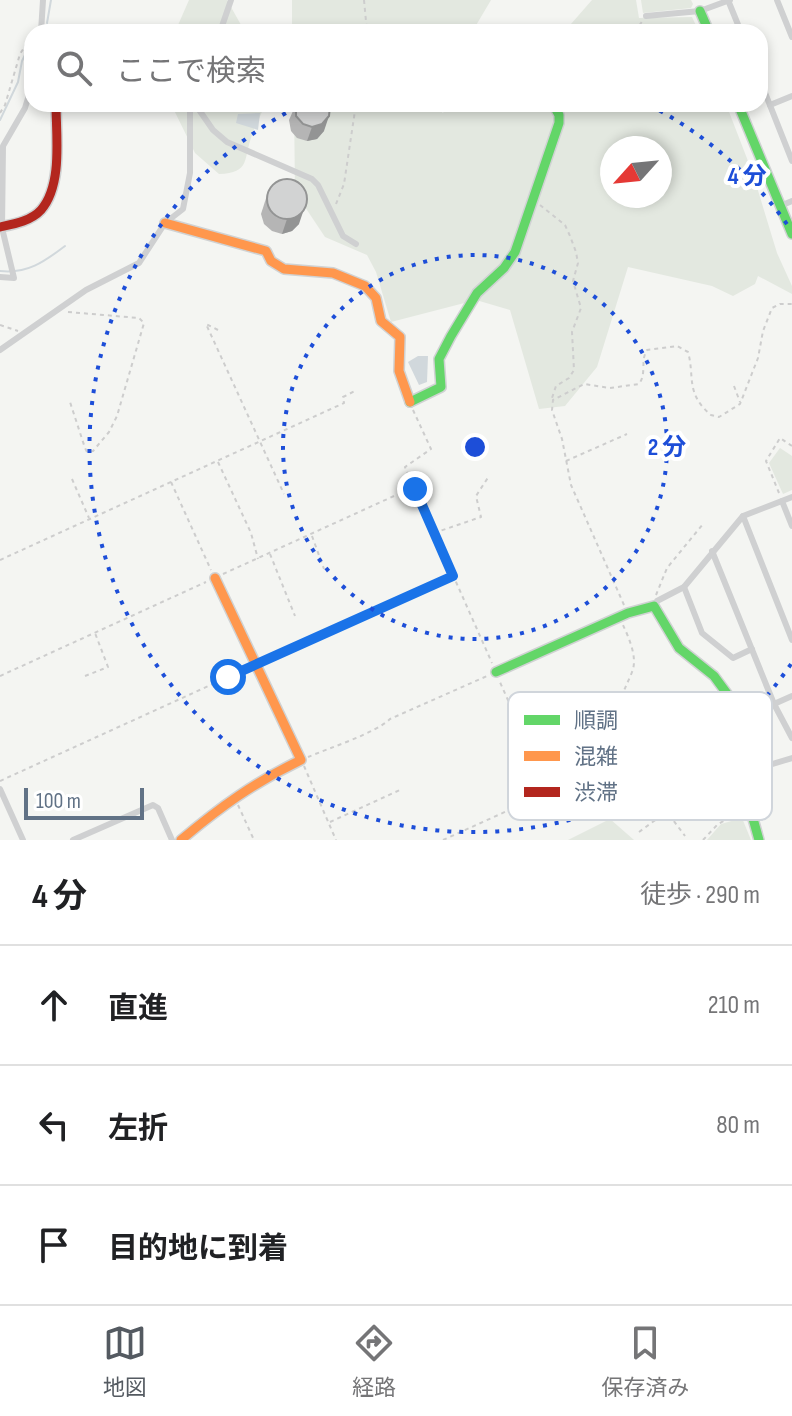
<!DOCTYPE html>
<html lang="ja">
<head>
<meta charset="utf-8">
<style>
  :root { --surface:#fff; --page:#f6f6f6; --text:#202124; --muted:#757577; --line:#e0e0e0; --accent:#545a61 }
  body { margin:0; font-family:"Sofia Sans Condensed","Noto Sans JP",sans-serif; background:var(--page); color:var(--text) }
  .compass { position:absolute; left:600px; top:136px; width:72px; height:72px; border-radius:50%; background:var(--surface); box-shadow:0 4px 12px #0003; rotate:243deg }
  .scale { position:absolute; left:24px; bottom:20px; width:120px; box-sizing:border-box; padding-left:8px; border:4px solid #617286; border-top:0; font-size:22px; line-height:28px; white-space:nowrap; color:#617286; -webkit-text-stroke:6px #fff; paint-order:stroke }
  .stop { position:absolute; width:24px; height:24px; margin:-18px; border:6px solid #1a73e8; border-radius:50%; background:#fff }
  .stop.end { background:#1a73e8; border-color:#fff; box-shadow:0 2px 8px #0008 }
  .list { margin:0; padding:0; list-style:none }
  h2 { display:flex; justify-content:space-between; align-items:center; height:104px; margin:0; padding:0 32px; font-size:34px }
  h2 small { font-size:26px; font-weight:400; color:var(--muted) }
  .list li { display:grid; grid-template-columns:52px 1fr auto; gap:24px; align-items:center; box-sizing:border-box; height:120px; padding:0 32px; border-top:2px solid var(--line) }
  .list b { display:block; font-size:30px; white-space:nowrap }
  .list em { font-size:26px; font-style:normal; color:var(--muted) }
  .icon { flex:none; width:44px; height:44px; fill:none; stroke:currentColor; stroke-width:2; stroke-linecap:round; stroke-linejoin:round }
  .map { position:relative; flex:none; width:792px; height:840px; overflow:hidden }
  .search { position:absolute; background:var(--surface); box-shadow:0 4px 12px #0003; left:24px; right:24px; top:24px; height:88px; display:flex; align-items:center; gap:20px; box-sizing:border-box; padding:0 28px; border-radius:24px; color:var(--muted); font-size:30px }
  .sheet { height:464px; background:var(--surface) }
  nav { display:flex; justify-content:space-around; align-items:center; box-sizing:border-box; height:112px; border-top:2px solid var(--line); background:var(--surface); font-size:22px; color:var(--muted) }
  nav a { display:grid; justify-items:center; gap:4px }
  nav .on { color:var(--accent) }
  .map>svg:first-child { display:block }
</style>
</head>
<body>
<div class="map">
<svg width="792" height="840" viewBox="0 0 792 840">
  <rect width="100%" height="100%" fill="#f4f5f2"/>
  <!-- green -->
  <g fill="#e3e8e0" fill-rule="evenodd">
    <path d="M189,0H227L245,32H175Z"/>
    <path d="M292,0H491L472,32H292Z"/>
    <path d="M592,0H636L639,18L692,17L699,32H564Z"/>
    <path d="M641,0H691L693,4L691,8L643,13Z"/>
    <path d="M171,104H264C262,116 255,124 252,135C243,159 251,173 219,174L195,153Z"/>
    <path d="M294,104H445L442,113L462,104H726L753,174L777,253L792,286V294L758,276L755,284L733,296L712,286L628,267L597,367L565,406L539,409L510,310L476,300L391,322L376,272L367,255L325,237L295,192ZM612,148H660V196H612Z"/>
    <path d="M780,448L792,456V490L783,494L769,463Z"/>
    <path d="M742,818L751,840H707L721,824Z"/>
    <path d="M610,819L634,840H568Z"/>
  </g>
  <!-- water -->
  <g fill="#d1d8dc">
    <path d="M260,113L258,130L236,123L238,114Z"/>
    <path d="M418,356H428L427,382L419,385L408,362Z"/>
  </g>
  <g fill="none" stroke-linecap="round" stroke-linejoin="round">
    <!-- stream -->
    <g stroke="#d1d8dc" stroke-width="2">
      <path d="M47,23L51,0"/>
      <path d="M0,120L18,82L22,61L32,41"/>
      <path d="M0,271C27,274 44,262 65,246"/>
    </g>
    <!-- fast casing -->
    <g stroke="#d0d2d3" stroke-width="12">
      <g id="fast">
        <path d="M700,11L709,32"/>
        <path d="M738,104L792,234"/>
        <path d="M410,402L441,387L439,359L451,336L477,293L504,268L515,252L559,123V115L553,104"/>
        <path d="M496,672L628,613L654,606L679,648L714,676L728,695L734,715L743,783L759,840"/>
      </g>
    </g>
    <!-- slow casing -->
    <g stroke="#d0d2d3" stroke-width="12">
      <g id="slow">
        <path d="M165,223L266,251L271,261L284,269L333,273L365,286L376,298L381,321L400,337L399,371L410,402"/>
        <path d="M181,840C220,807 255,782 301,760L215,578"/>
      </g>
    </g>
    <!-- jam casing -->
    <g stroke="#d0d2d3" stroke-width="12">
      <path id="jam" d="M0,227C14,224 31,221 41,210C63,185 56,135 56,104"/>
    </g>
    <!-- path -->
    <g stroke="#cdcdcd" stroke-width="2" stroke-dasharray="4 4" stroke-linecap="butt">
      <path d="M364,0L367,32"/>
      <path d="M635,32L643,20"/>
      <path d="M0,113L5,105L20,54L32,35"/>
      <path d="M336,204L344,184L356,104"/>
      <path d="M540,205L565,225L570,236L576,252L578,263L573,281L581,308L572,332L574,370L569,378L556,386L552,398"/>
      <path d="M68,312L139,318L144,323L117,416L109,432L93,451L87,452L85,448L70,402"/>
      <path d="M0,325L18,331"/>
      <path d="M218,330L206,324L284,494"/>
      <path d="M734,386L740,402"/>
      <path d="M413,410L431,449L405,467L492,663"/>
      <path d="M566,461L627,434"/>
      <path d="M218,462L251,533L258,559"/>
      <path d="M72,479L89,518"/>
      <path d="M171,482L211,570"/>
      <path d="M779,493L766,461L780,438L792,446"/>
      <path d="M434,533L481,517L476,496L489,476"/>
      <path d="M312,536L324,569"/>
      <path d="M270,554L295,616"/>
      <path d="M0,560L344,403L343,397L355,391"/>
      <path d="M223,574L394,496"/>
      <path d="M656,595L667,568L703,524"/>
      <path d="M624,605L571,485L562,439L552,410L553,400L584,384L610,388L639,384C647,373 640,361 647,350L677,346L688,352C695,377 685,393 711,415L719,417L740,404L758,358L763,331L772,308L780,304H792"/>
      <path d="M265,660L452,577"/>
      <path d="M0,676L206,582"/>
      <path d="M85,676L108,667L95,633"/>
      <path d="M308,757C329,748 376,733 390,719L487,676"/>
      <path d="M680,765L705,803L723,821"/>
      <path d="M304,766L336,840"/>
      <path d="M0,781L248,668"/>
      <path d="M546,781L558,775C571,742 584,712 621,704C622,691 628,683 632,672C638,658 629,638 623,625"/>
      <path d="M650,789L685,836"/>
      <path d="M238,805L254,840"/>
      <path d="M622,805L672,767L728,746"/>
      <path d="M330,822L402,789"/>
      <path d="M639,832L695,791"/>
      <path d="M443,840L549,792L499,680"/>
      <path d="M703,840L718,824L741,812"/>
    </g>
    <!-- street -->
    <g stroke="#cfd0d1" stroke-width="6">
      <path d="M728,0L741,32"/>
      <path d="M777,0L792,37"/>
      <path d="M646,16L700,11L730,0"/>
      <path d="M41,32L43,0"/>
      <path d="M220,32L231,0"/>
      <path d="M760,80L792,161"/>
      <path d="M195,104L213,130L227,142L312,179L318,185L343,236L356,244"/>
      <path d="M770,105L792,96"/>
      <path d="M780,206L792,201"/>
      <path d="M0,277L14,278L2,228L3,146L25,108L32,85"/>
      <path d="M0,350L86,290L139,263L165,223L183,209L190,173V104"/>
      <path d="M782,501L792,526"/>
      <path d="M743,516L792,640"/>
      <path d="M712,551L774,704L792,738"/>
      <path d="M684,587L702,633L733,658L752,649"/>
      <path d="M654,606L657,601L684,587L743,516L792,497"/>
      <path d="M774,704L792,696"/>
      <path d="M743,773L792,758"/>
      <path d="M0,789L23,840"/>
      <path d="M73,840L153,805L158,808L172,840"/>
    </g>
    <!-- fast -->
    <use href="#fast" stroke="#63d668" stroke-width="9"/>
    <!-- slow -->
    <use href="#slow" stroke="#ff974d" stroke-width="9"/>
    <!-- jam -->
    <use href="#jam" stroke="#b3261e" stroke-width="9"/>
  </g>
  <!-- wall -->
  <g fill="#b5b5b5">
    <path d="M296,104L324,131L317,139L307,141L297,138L291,131L289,120Z"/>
    <path d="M269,189L299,224L292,231L282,234L272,231L264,224L261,214Z"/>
  </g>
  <!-- shaded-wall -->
  <g fill="#939494">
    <path d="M329,116L324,131L317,139L307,141L312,127Z"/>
    <path d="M304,209L299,224L292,231L282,234L287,219Z"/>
  </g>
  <!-- building -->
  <g fill="#d2d3d3" stroke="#939494" stroke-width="2">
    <path d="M296,104H329L330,106L329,116L322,124L312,127L303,124L296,116Z"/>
    <circle cx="287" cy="199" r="20"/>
  </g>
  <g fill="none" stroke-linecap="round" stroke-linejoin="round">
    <!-- route -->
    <path stroke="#1a73e8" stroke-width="10" d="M228,677L453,576L415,489"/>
  </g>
  <!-- distance rings -->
  <g fill="none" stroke="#1d4ed8" stroke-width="4" stroke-dasharray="4 8">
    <circle cx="475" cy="447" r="192"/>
    <path d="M791 664A384 384 0 1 1 301 105M649 105A384 384 0 0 1 791 230"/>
  </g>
  <!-- legend -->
  <rect x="508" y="692" width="264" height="128" rx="12" fill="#fff" stroke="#d0d5db" stroke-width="2"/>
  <rect x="524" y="715" width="36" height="10" fill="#63d668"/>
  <rect x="524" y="751" width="36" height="10" fill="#ff974d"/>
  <rect x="524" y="787" width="36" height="10" fill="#b3261e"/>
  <g font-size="22" fill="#617286">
    <text x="574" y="728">順調</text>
    <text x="574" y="764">混雑</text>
    <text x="574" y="800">渋滞</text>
  </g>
  <circle cx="475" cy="447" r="12" fill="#1d4ed8" stroke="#fff" stroke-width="4"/>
  <g font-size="24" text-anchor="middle" font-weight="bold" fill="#1d4ed8" stroke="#fff" stroke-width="8" stroke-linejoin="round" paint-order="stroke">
    <text x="747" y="184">4 分</text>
    <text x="667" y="455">2 分</text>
  </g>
</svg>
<svg class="compass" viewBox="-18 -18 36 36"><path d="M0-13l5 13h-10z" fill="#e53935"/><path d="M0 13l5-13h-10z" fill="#757577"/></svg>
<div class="scale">100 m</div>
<div class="stop" style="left:228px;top:677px"></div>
<div class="stop end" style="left:415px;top:489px"></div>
<div class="search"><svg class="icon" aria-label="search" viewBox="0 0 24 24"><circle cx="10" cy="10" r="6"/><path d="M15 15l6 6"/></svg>ここで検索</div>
</div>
<section class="sheet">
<h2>4 分<small>徒歩 · 290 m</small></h2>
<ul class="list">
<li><svg class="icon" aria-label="ahead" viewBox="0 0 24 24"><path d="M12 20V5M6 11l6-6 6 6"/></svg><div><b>直進</b></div><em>210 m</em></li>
<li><svg class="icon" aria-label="left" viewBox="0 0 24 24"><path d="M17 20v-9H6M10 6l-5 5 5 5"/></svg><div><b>左折</b></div><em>80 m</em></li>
<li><svg class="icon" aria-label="arrive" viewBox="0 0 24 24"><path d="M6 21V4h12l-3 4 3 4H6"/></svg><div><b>目的地に到着</b></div></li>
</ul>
</section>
<nav>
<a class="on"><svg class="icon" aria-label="map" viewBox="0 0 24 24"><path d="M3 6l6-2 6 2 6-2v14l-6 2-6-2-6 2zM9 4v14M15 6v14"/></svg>地図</a>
<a><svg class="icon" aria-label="directions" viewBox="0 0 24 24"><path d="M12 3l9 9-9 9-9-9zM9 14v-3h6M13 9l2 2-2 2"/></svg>経路</a>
<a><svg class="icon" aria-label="saved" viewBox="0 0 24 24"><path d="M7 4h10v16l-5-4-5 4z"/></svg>保存済み</a>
</nav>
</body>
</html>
